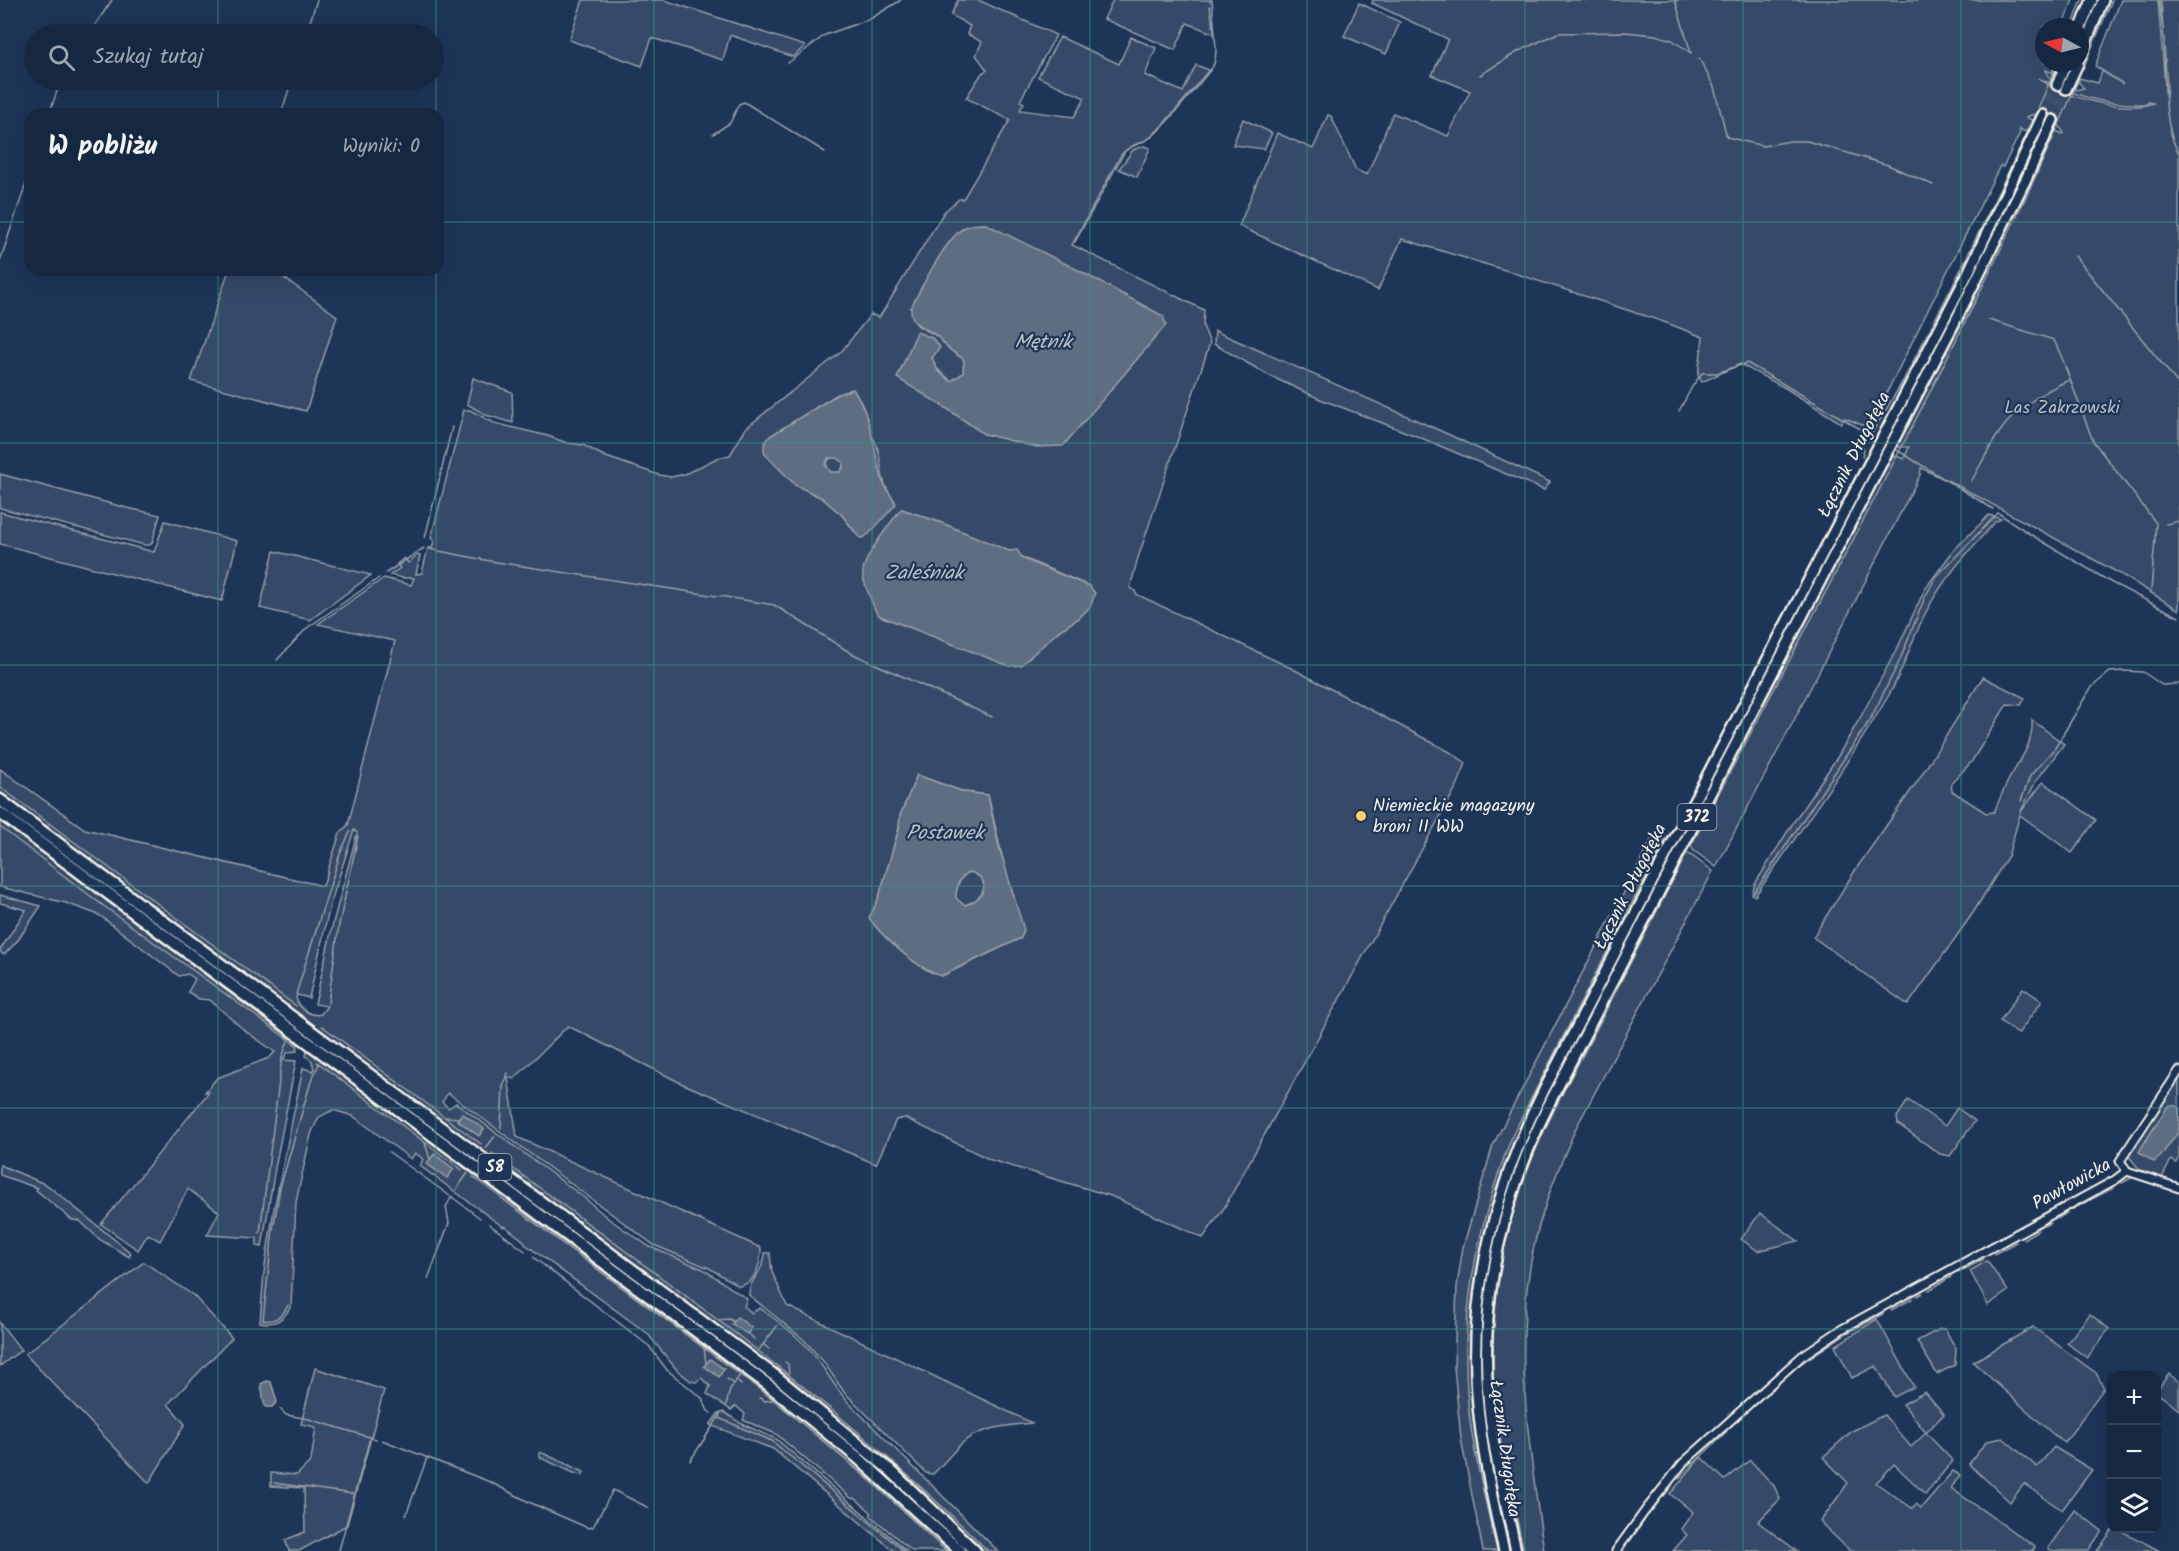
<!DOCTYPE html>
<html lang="pl">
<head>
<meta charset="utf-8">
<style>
  :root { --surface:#162841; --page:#1f3048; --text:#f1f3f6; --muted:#9ea6b1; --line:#35445a }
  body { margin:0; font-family:Kalam,sans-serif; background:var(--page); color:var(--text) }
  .controls { position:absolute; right:18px; bottom:18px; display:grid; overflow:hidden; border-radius:12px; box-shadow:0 6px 24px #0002 }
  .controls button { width:54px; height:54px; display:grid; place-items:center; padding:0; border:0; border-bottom:2px solid var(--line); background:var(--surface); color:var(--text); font:30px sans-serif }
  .compass { position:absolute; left:2035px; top:18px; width:54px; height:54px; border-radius:50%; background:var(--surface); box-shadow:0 6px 24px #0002; rotate:277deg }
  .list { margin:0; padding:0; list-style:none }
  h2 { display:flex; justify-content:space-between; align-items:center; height:78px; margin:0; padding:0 24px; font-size:26px }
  h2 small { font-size:20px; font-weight:400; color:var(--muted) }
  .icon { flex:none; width:33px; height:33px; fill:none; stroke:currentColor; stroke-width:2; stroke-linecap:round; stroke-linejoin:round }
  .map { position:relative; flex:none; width:2179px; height:1551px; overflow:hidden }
  .search { position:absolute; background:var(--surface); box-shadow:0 6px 24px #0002; left:24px; top:24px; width:420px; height:66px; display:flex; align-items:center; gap:15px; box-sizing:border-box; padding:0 21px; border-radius:33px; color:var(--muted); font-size:22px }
  .panel { position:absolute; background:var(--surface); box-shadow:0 6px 24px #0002; left:24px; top:108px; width:420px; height:168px; border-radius:18px }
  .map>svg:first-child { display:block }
</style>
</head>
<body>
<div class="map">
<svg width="2179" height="1551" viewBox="0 0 2179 1551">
  <rect width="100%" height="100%" fill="#1d3557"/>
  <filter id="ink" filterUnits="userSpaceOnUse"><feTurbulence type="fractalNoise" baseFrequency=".0167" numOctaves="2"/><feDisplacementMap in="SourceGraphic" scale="12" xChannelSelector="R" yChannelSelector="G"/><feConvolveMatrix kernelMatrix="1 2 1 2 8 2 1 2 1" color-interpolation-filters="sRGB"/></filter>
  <g filter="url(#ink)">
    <!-- green -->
    <g fill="#354a67" stroke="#949ea8" stroke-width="1.5" fill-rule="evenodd">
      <path d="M583,0H664L805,46L793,57L730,35L723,60L652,38L642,66L569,40Z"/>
      <path d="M958,0H978L1056,35L1020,101L1024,103L1020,110L1074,117L1085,98L1038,77L1060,37L1119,64L1131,37L1156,48L1145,75L1183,92L1196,65L1209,70C1190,92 1173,115 1153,135C1144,144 1132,142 1121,155L1072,245L1204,310L1203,326L1210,343L1137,561L1130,588L1135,591L1136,594L1295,670L1450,752L1466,763L1458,784L1224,1208L1203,1238L1111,1196L991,1160L905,1118L896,1120L876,1164L683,1084L568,1026L514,1079L508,1077L517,1137L761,1248C761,1263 756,1284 739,1286L709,1268L654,1245L448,1093L442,1102L449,1108L456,1103L582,1196L609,1219L650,1247L703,1269L747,1299L744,1306L752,1313L760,1308C776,1320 793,1332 807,1347C823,1364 833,1386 849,1403L998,1551H985L891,1464L772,1366L0,792V769L85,829L323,886L340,833L348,825L395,641L318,624L384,578L411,585L414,578H403L390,575L400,568L397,564L404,558L408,563L417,555L420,556L416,574L422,573L428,548H432L434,541L431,538L464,410H470L494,423L548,436L567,443L583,445L606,457L659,475L671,477L685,474L717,458L730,455L746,428L841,352L871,314L879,318L944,212L959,199H963L1010,120L966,98L982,73L987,70L976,55L982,42L967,34L970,26L951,15ZM915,322L1165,325L984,434L946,408L917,332L938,351L933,354C930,368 943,372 951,381L963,373L964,360L959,355L950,350L937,336L918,326ZM838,394C849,408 865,423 874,439C885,460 876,480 895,501L863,538L859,537L842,515L822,498L795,485L770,436ZM902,509L942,523L1089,586L1079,618L1060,630L1021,664L880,616L863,576L873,548ZM917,775L964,792L988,795L1021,938L942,976C919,970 883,938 870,918L879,897L899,828L900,816ZM354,830L357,833L333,923L315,1004L327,1006L321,1014C310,1017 298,1008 296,998L297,995L309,998L330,905Z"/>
      <path d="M1113,0H1212L1215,34L1187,23L1175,50L1104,19Z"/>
      <path d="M1373,0H2073L2062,27H2044V53L2042,59L2044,63H2049L2056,67V69H2053V73L2046,70C2052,86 2067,93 2084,88L2079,83V78L2098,83L2102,71L2123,84L2095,66L2121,0H2158L2166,97L2167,88L2161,0H2179V610L2122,575L1953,483L1921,468L1920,475L1791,726L1716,867L1693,850L1690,843L1891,454L1904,459L1909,447H1896L1959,326L2057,125L2056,131L2063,134L2064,133C2056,119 2042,109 2026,117L2032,120L2026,132L2019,129L2020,133L2003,167L2000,166L1869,428L1845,418L1841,423L1787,389L1740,364L1702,382L1698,375L1703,337L1664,322L1508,271L1402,239L1378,290L1239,226L1277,133L1313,149L1328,115L1331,116L1356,170L1367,175L1393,113L1448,136L1470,91L1432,75L1448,39L1372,3ZM2038,78C2080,97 2100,105 2147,104L2148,102L2154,103C2122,113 2065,98 2038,78Z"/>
      <path d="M1359,3L1400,22L1386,54L1344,36Z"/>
      <path d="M1243,119L1272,133L1264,149L1233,145Z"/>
      <path d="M1144,146L1150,148L1137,177L1119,169L1133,150Z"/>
      <path d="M229,270H273L337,316L306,411L191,381Z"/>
      <path d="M1215,331L1443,432L1550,482L1544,490L1419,437L1320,399L1270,376L1214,344Z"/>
      <path d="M473,378L512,392L513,423L486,415L467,404Z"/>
      <circle cx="835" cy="465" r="8"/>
      <path d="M0,474L127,508L160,515L152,543L150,545H145L0,508Z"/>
      <path d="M0,512L154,552L165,521L237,541L222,601L0,544Z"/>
      <path d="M1989,515L2001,519L1995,522C1969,551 1944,577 1926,612C1912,639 1904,669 1889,695C1848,764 1801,830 1755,896L1752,894L1755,884L1791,826L1838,756L1860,718L1899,645L1925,589L1953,551Z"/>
      <path d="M274,551L371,575L310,620L260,608Z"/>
      <path d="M1983,677L2025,698L2021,705L2007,704L1972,761L1951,784L1952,791L1986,813L1994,812C1999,801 2003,791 2008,781C2019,761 2034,744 2032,720L2064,744L2036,781L2020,813L2043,782L2096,820L2072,853L2020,815L2008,856L1973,913L1908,1005L1813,937L1856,869L1919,779Z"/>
      <path d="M0,821L298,1044L297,1051L288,1052L283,1060L296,1061L275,1168L262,1247L257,1246V1238L207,1235L219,1212L188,1189L160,1241L148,1234L138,1250L101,1224L209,1092H205L217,1078L269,1058L275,1052L244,1030L210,1000L199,999L188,992L195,979L188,974L179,976L99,915L66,903L0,887Z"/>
      <path d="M1656,831L1667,840C1636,900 1604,960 1573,1021C1518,1129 1471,1220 1470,1345C1470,1415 1485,1483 1499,1551H1483L1461,1439L1454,1367L1457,1286L1463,1247L1493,1145Z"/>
      <path d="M1683,854H1689L1713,871L1576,1128C1557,1171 1539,1215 1531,1261C1514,1358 1530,1455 1544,1551H1521L1507,1484L1493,1402L1492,1333L1498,1273L1505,1237L1532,1152Z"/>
      <path d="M970,872C992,879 986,900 964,905L955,898C957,887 959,876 970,872Z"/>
      <path d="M0,895L41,906L18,940L5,954H2L0,950L26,910L0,903Z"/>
      <path d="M2023,988L2042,1001L2018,1034L2000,1021Z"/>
      <path d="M307,1050L763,1391L867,1477L948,1551H912L871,1516V1512L856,1499L851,1498L776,1434L743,1420L745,1414L736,1406L731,1410L707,1394L710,1386L701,1378L696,1382L691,1381L677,1370L647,1333L525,1244L524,1241L506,1227L502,1226L420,1166L423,1159L415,1153L411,1159L353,1116L333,1110L319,1117L311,1134L296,1202L291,1305C286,1318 275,1326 260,1322L264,1272L274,1209L303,1068L313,1071L314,1069L312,1061L306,1056Z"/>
      <path d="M2179,1076V1157L2176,1163L2171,1160L2162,1178L2140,1170L2127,1154Z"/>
      <path d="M1908,1100L1945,1126L1957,1108L1975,1121L1950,1156L1940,1154L1898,1124L1897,1117Z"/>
      <path d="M0,1165L47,1185L131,1253L129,1257L99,1239L80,1221L72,1220L36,1190L37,1188L0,1175Z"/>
      <path d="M1760,1213L1798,1241L1758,1251L1741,1239Z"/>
      <path d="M765,1253H770L772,1272L787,1306L1032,1423C1008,1426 979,1427 961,1444C952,1453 944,1463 935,1472L933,1474L926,1473L844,1392L823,1361L803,1339L749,1295C748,1280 765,1271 765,1253Z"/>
      <path d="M1987,1261L2008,1291L1988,1305L1970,1271Z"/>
      <path d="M144,1262L194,1296L232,1338L168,1404L185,1424L149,1483L25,1354Z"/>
      <path d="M2090,1314L2109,1329L2087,1358L2067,1343Z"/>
      <path d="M1877,1319L1914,1387L1894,1397L1876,1366L1852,1378L1835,1346Z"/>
      <path d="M0,1323L21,1350L0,1366Z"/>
      <path d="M2033,1327L2096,1373L2104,1388L2065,1442L2054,1435L1973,1362Z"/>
      <path d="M1940,1329H1945L1956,1349L1955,1365L1937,1374L1917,1341Z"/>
      <path d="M315,1368L384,1390L347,1525L299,1551H289L285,1540L305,1532L304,1488L271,1486V1473L297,1475L311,1461L316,1427L301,1424Z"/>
      <path d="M2169,1374L2179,1382V1410L2160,1395L2157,1399V1390Z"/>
      <path d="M1925,1392L1944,1414L1926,1433L1953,1461L1925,1494L1894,1464L1876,1483L1912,1508L1916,1504L1921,1508L1953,1471L1960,1475L1951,1488L2035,1547L2033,1551H1850L1820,1522L1848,1483L1823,1457L1852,1431L1884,1415L1911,1447L1926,1433L1903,1404Z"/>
      <path d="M724,1412L742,1424L776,1439L907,1551H894L773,1449L710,1425L718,1414Z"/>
      <path d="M2003,1438L2037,1467L2054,1447L2092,1470L2062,1510L2024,1484L2010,1502L1969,1464L1987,1441Z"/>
      <path d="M540,1452L584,1472L583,1475L576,1474L541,1458L539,1455Z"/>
      <path d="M1701,1457L1725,1480L1750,1460L1774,1486L1780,1499L1758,1522L1797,1551H1673L1687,1535L1681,1529L1693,1512L1670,1494Z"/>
      <path d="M2075,1510L2102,1531L2088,1551H2052L2048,1548Z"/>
      <path d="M2114,1528L2118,1529L2160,1551H2097Z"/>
    </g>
    <!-- water -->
    <g fill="#5e6d82" stroke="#9aa2ab" stroke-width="1.5" fill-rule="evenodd">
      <path d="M986,224L1076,269L1163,316L1166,325L1063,446L1036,447L984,434L946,408L897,378L917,332L932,338L940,347L932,358L938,371L951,381L963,373L964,360C959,355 953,353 948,348C945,345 942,340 938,337C926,327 910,327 911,307C922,287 947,235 967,226C972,224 980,224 986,224Z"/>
      <path d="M853,389C872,416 873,448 882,479C885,488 891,495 896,504L869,534L863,538L859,537L842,515L822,498L795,485L765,454C762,446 765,442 770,436L838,394ZM828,458H837L843,462V468L840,472H831L825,465Z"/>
      <path d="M902,509L942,523L1009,551L1017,550L1023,559L1089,586L1095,593L1090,607L1079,618L1060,630L1021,665L1009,666L880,616L876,612C872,601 865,588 863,576C860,560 890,525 899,511Z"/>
      <path d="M917,775L964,792L988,795L998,843L1024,930L1021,938L941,976C918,969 883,938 869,918L879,897L899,828L900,816ZM970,872C992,878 986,900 964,905L956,898C956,887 959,876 970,872Z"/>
      <path d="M2171,1105L2179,1107V1131L2161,1156L2154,1162L2139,1152L2141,1148L2168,1106Z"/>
      <path d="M462,1113L484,1129L479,1136L457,1120Z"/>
      <path d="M434,1154L454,1169L447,1178L427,1164Z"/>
      <path d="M737,1317L752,1328L747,1334L732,1324Z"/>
      <path d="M710,1359L724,1369L719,1377L704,1366Z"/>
      <path d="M267,1381L271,1382L277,1402L272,1407H266L264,1403L261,1384Z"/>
    </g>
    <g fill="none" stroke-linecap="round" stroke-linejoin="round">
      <!-- stream -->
      <g stroke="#9aa2ab" stroke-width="1.5">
        <path d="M1210,0V2"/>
        <path d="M1675,0L1691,53"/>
        <path d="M2159,0L2164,40"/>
        <path d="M2072,27L2082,0"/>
        <path d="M89,34L112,0"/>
        <path d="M306,34L317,0"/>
        <path d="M2164,47C2165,78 2163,125 2178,152"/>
        <path d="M1699,58L1714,87L1727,137L1763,146L1790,141H1807L1888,165L1933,185"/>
        <path d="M788,63L825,35L870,19L901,0"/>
        <path d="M2083,69L2112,0"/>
        <path d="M1480,75L1519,51L1558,33L1625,32L1655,35L1672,40L1691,53"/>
        <path d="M49,114L61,80"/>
        <path d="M281,114L292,80"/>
        <path d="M713,134L730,123L739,104L744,102L825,152"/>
        <path d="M1075,242L1125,151C1134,144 1146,142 1154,135C1175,115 1193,91 1212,68C1221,52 1212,24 1210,6"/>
        <path d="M2075,256L2179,385"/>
        <path d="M0,261L30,172"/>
        <path d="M1989,320L2054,340L2062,358L2093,441L2156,523L2151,592"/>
        <path d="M1679,411L1692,387L1702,373H1717L1747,363L1874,437"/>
        <path d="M1871,435L1903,381L1959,273L2033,121L2055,69"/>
        <path d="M1856,442L1864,448L1862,457"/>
        <path d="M1897,450L1993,509"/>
        <path d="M1971,482C1980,466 1988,449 1999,433C2014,410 2044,391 2069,380"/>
        <path d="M2166,524L2179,521"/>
        <path d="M425,538L452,427"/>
        <path d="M429,549L490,561L717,596"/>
        <path d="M386,573L424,548"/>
        <path d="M720,596L774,605L851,653L992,717"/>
        <path d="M277,660L307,628L379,578"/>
        <path d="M0,787L296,1006"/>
        <path d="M2021,801L2030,776L2055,748L2087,694L2094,685L2110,672L2123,671L2143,672L2162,685L2179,684"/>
        <path d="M0,827L101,904L296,1045"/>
        <path d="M1692,844C1803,633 1918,424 2020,209C2041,167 2059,124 2078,81"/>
        <path d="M1754,893L1870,720L1899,662L1925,597L1936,577L1998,513L2030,534L2112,583L2179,617"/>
        <path d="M296,994L340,854L350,832"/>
        <path d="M328,1003L339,925L358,836"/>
        <path d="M322,1026L481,1144"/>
        <path d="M317,1062L462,1170"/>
        <path d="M446,1117L459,1118"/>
        <path d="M501,1128L503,1087L508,1073"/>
        <path d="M425,1143L430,1159"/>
        <path d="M486,1148L495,1136"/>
        <path d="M389,1152L450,1196"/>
        <path d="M492,1153C663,1279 838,1401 988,1551"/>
        <path d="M473,1177L774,1400L874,1484L946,1551"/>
        <path d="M2122,1183L2131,1178"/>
        <path d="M456,1190L468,1173"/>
        <path d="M452,1197L480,1218"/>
        <path d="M2073,1209L2113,1188"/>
        <path d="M2057,1219L2067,1213"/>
        <path d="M489,1224L525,1251"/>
        <path d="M2044,1226L2050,1223"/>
        <path d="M260,1233L282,1057L288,1041"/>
        <path d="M2023,1239L2038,1230"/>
        <path d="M1994,1254L2016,1242"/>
        <path d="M533,1257L649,1346L667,1370L702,1398L708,1411L711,1413"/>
        <path d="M1958,1273L1984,1259"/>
        <path d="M428,1279L449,1223L446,1207L452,1196"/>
        <path d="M1929,1290L1951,1277"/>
        <path d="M1917,1296L1922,1293"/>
        <path d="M288,1305C283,1316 275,1322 263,1320L273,1229L280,1188L311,1081L319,1064"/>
        <path d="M1891,1310L1912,1299"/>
        <path d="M718,1320L729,1319L734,1322"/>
        <path d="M748,1333L754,1339"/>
        <path d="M764,1345L769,1349"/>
        <path d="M704,1348L706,1363"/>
        <path d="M758,1351L778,1325"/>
        <path d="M785,1362L788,1364L789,1375"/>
        <path d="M1793,1369L1847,1333L1883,1314"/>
        <path d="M727,1379L733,1384"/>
        <path d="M737,1381L741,1385"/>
        <path d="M759,1398L765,1401L773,1400"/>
        <path d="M726,1406L730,1389L740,1375"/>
        <path d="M280,1409L286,1415L309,1419L376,1439"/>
        <path d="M719,1418L772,1441L904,1551"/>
        <path d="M1730,1427L1788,1374"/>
        <path d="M382,1440L490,1482L531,1503L588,1528L593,1527L613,1490L649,1508"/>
        <path d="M690,1461L720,1415"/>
        <path d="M1678,1479L1727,1431"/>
        <path d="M274,1483L353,1494"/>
        <path d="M1664,1496L1672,1486"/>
        <path d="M1649,1514L1658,1503"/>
        <path d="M406,1515L427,1458"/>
        <path d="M1630,1541L1644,1521"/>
        <path d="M339,1550L370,1438"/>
        <path d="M1497,1551C1487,1508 1476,1465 1470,1421C1457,1320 1476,1227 1513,1134L1664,841"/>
        <path d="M1524,1551C1512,1498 1498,1445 1494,1391C1489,1314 1501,1235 1530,1164C1548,1118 1573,1074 1596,1030C1626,972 1655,914 1685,857"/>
        <path d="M1623,1551L1627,1545"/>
      </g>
      <!-- primary-tunnel -->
      <g stroke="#3d516d" stroke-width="9" stroke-dasharray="9 4.5" stroke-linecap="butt">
        <path d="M2043,115L2057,85"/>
        <path d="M2053,120L2066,89"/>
      </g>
      <!-- tertiary casing -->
      <g stroke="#f4f1e8" stroke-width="11">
        <g id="tertiary">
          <path d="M2127,1171L2120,1161L2179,1071"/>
          <path d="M2127,1171L2179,1188"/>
          <path d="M1616,1551L1645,1511L1683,1463L1802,1356L1842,1329L2115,1180L2127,1171"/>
        </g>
      </g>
      <!-- primary casing -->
      <g stroke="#f4f1e8" stroke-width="14">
        <g id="primary">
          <path d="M2080,30L2092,0"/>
          <path d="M2080,57L2103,0"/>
          <path d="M2057,85L2066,63"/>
          <path d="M2066,89L2078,63"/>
          <path d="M1504,1551C1492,1499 1481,1447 1477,1394C1469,1287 1496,1185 1544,1090L1968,273L2043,115"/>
          <path d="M1516,1551C1506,1504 1494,1456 1489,1408C1478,1299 1503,1196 1551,1100L1959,314L2026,179L2053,120"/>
        </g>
      </g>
      <!-- motorway casing -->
      <g stroke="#f4f1e8" stroke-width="15">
        <g id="motorway">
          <path d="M0,800L778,1378L890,1470L975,1551"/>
          <path d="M0,813L771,1387L857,1457L960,1551"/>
        </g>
      </g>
      <!-- tertiary -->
      <use href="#tertiary" stroke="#1d3557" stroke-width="7"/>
      <!-- primary -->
      <use href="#primary" stroke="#1d3557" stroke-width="9"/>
      <!-- motorway -->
      <use href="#motorway" stroke="#1d3557" stroke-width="10"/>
    </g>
  </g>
  <!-- grid -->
  <path fill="none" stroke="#3d8f86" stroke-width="1.5" stroke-opacity="0.55" d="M218,0V34M436,0V114M654,0V1551M872,0V1551M1090,0V1551M1307,0V1551M1525,0V1551M1743,0V1551M1961,0V1551M218,80V114M0,222H30M438,222H2179M218,270V1551M436,270V1551M0,443H2179M0,665H2179M0,886H2179M0,1108H2179M0,1329H2179"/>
  <!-- markers -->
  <circle fill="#ffd166" stroke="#1d3557" stroke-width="2" cx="1361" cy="816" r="6"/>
  <g text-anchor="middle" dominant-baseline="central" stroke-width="4.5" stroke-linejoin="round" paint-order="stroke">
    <!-- shield labels -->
    <g fill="#1d3557" stroke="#b4b9bc" stroke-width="1.5">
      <rect x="1677.5" y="804" width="39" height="26" rx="4.5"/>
      <rect x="478.5" y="1154" width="33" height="26" rx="4.5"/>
    </g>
    <g font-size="16" font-weight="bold" fill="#f4f1e8">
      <text x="1697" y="817">372</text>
      <text x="495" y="1167">S8</text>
    </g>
    <!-- park labels -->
    <g font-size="18" fill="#bbbfc1" stroke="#1d3557">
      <text x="2062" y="408">Las Zakrzowski</text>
    </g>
    <!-- street labels -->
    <g font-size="18" fill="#f4f1e8" stroke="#1d3557">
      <text transform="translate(1855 455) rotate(-63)">Łącznik Długołęka</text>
      <text transform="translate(1631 887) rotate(-63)">Łącznik Długołęka</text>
      <text transform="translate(2072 1185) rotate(-29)">Pawłowicka</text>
      <text transform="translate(1504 1449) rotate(82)">Łącznik Długołęka</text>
    </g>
    <!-- poi labels -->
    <g font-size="18" fill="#f4f1e8" stroke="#1d3557" text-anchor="start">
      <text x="1373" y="806">Niemieckie magazyny<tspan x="1373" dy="21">broni II WW</tspan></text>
    </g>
    <!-- water labels -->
    <g font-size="20" font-style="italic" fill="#c0c3c4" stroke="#1d3557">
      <text x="1043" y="343">Mętnik</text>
      <text x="924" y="574">Zaleśniak</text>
      <text x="945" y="834">Postawek</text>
    </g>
  </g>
</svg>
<div class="controls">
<button>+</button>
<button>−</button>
<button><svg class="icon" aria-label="layers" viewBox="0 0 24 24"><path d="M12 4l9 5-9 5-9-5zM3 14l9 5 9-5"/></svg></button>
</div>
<svg class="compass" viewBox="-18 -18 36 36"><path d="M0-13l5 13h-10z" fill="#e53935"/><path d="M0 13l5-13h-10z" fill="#9ea6b1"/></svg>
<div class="search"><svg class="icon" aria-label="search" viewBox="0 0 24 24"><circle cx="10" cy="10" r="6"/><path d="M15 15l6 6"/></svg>Szukaj tutaj</div>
<section class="panel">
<h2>W pobliżu<small>Wyniki: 0</small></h2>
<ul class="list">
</ul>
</section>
</div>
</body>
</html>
